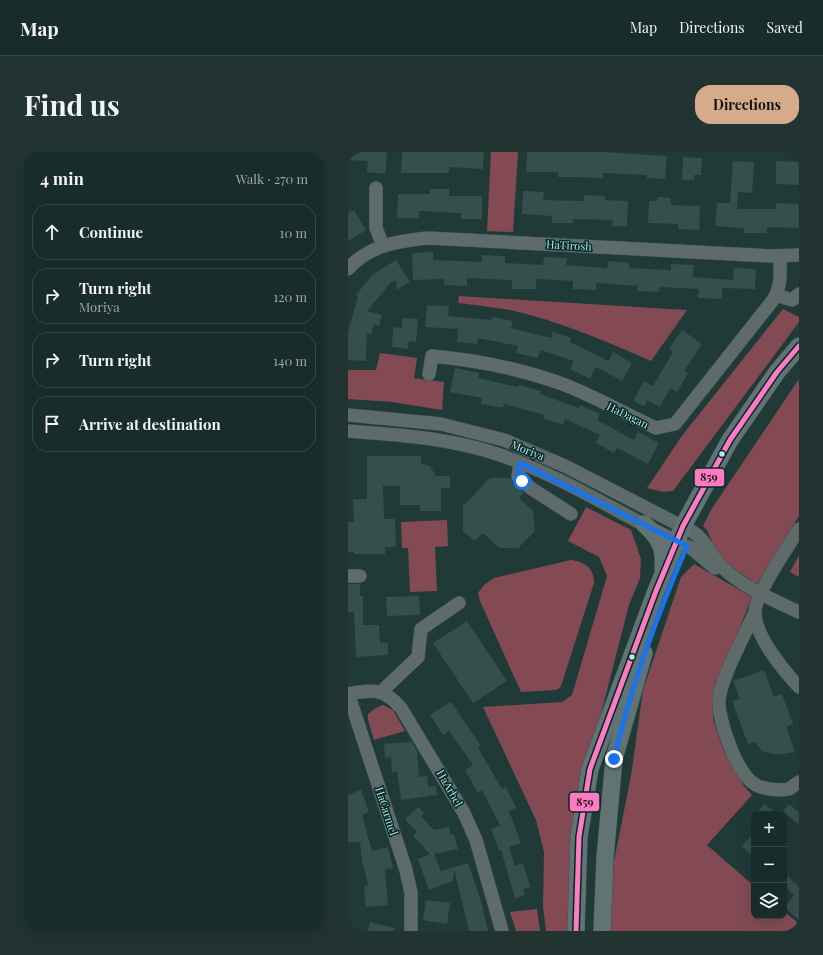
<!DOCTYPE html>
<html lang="en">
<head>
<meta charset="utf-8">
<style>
  :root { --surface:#182c2a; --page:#213432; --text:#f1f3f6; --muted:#9fa7a8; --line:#364847; --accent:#d6ab8b }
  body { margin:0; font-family:"Playfair Display",serif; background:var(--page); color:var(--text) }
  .controls { position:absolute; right:12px; bottom:12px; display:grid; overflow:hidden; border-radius:8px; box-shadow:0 4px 16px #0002 }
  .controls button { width:36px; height:36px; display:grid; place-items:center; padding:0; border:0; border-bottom:1px solid var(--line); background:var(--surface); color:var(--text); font:20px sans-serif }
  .stop { position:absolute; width:12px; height:12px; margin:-9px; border:3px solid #1a73e8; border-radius:50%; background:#fff }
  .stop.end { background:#1a73e8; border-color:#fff; box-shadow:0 1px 4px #0008 }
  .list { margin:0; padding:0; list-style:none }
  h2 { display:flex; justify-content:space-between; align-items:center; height:52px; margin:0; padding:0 16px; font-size:17px }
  h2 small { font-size:13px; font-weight:400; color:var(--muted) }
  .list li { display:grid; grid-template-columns:26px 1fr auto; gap:12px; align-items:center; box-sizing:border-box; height:56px; margin:0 8px 8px; padding:0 8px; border:1px solid var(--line); border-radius:16px }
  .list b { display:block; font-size:15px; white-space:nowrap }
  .list p { margin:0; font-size:13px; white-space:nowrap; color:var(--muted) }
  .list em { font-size:13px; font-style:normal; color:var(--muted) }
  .icon { flex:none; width:22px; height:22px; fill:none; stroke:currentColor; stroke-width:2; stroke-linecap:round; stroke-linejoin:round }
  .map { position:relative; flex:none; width:451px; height:779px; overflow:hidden; border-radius:16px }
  header { display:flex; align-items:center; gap:24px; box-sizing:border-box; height:56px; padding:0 20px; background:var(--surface); border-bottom:1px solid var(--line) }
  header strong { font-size:19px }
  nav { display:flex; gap:22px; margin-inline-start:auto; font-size:14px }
  .intro { display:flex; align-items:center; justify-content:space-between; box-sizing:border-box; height:96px; padding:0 24px }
  h1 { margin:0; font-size:28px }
  .button { padding:10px 18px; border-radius:16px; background:var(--accent); color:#111; font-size:14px; font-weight:700 }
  main { display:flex; gap:24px; padding:0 24px }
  aside { flex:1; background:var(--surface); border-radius:16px; box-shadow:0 4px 16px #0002 }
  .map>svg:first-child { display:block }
</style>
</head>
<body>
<header>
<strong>Map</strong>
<nav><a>Map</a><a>Directions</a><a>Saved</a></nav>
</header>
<div class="intro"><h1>Find us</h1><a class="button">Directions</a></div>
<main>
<aside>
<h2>4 min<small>Walk · 270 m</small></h2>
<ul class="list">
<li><svg class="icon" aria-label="ahead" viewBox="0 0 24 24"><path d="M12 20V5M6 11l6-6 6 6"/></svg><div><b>Continue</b></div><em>10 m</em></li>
<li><svg class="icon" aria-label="right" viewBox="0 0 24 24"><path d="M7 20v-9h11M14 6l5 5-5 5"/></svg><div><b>Turn right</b><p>Moriya</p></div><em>120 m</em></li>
<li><svg class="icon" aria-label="right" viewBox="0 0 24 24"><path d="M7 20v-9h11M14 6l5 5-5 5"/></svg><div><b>Turn right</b></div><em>140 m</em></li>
<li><svg class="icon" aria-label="arrive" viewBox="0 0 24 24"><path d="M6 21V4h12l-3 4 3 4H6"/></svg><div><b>Arrive at destination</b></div></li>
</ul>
</aside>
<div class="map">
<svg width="451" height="779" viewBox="0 0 451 779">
  <rect width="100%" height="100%" fill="#203a38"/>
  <!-- green -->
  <g fill="#834a54">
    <path d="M143,0H170L165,80L139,79Z"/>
    <path d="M111,144L339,158L303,209C258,189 211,169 162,158C145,155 127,153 110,151Z"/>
    <path d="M435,157L451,165V170L325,339L315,340L299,336L333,285Z"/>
    <path d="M32,201L69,206L66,226L96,230L94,258L44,250L0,247V218H28Z"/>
    <path d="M451,227V364L409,432L371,407L359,378L355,374L363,358Z"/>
    <path d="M238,355L283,378L293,407L292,426L281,453L240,612L225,779H198L195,755L196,700L188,668L135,555L214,550L224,543L259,424L251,405L220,389Z"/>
    <path d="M99,368L100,394L87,395L89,439L62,440L60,396H54L53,370Z"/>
    <path d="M451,403V425L442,420Z"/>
    <path d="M223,408C237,410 246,416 246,431L214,531L212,536L207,538L173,540L132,449L130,441L136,433L146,426Z"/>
    <path d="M346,412L404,445L365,542V567L375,597L396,634L404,643L359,693L406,734V764H436V759L451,772V779H262L266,709L283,624L295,538L333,425Z"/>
    <path d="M35,553L45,558L57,579L26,588L20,568V562L28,556Z"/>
    <path d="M189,757L192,779H168L162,760Z"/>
  </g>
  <!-- building -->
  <g fill="#354f4a">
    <path d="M0,0H39L37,22L19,20L20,9L0,8Z"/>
    <path d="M54,0H136L135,17L101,15V21H53Z"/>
    <path d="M179,0H255L319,4L317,27L299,26V23L255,21V26L227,25H210V20H178Z"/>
    <path d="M335,5L354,6L353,23H346V28H334Z"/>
    <path d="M385,9L406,10L404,41L390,40L389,57H428V51L451,52V76L419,75V81H396V76L367,74L369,51H382Z"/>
    <path d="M428,9L451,10V33L428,32Z"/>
    <path d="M82,37H101V44H134V67H113V61L71,59V66H49L50,42H82Z"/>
    <path d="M175,39L196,40L195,48L236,49V43L257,44V48L280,49L279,74H264L265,68L225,67V71H204V64L174,62Z"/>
    <path d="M309,45L323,46V53L352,54L351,78L330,77V72L300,71L301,49H309Z"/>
    <path d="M6,58L18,78L0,89V62Z"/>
    <path d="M85,100V108L134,110V103L157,104V111L195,113L196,105L219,106L218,113L259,116L260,109L281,111V116L323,118V112L346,113L345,125L385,128L386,116L408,117L407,137L374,136V147L350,146L351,137L312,135L311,140L289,139L290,134L248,131V138L225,137V129L188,127V137H164V128L119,126V134L96,133V127L65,128L64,101Z"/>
    <path d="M48,108L62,130L48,138L49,130L44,129L19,159L34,163L31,174L26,172L23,182L19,181L18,209L0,208V180L10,145L8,143L24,123Z"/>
    <path d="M79,153L101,154L100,164L143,168L144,165L165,169L163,176L203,186L205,180L223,186L222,190L261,209L265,200L284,211L274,229L248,215L242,227L222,217L226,209L192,198L190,206L168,201L170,194L130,186L129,192L109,190L110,177L77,175Z"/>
    <path d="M54,166L70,167L68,190L61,189L60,197L44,195L45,175L54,176Z"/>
    <path d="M334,178L354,192L336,219L340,221L329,240L322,236L312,255L299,248L296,254L285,249L296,229L305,234L325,200L321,197Z"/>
    <path d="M107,216L131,221L130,226L170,235L171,233L193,239L192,242L231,256L232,253L252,262L249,268L286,288L290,280L311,291L300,312L269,296L266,301L248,291L252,283L217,267L215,273L195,266L196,263L156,252L155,256L133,252L134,246L102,240Z"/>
    <path d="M19,304H73V311L82,314L88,324H102V336H93V359H72V353H52V334H35L36,367H47L48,395H37V402H6V400H0V370H6L5,347H19Z"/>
    <path d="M142,326H162L165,331L176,341L171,346L185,359L187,379L170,396H151L135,381L127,389L115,379V354Z"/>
    <path d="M0,432H12V444H15V473H31L32,491H40V503L8,505L6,460H0Z"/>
    <path d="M71,444L72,463L39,464L38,445Z"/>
    <path d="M119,469L159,529L125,551L85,491Z"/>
    <path d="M416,518L426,545L434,542L445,572L438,575L447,600L434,602H425L414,599L407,590L400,592L384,549L392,547L385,529Z"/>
    <path d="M103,550L133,594L130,596L154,637L158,635L168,656L161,659L173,691L161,695L167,714L175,711L182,735L175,737L177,743L167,746L153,698H151L143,677L152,673L134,638L130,641L117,618L125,613L101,579L95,583L82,563Z"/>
    <path d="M64,590L69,599L71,625L79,624L80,635L88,634L89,643L53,648L49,619L44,620L43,605L37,606L36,592Z"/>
    <path d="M13,638L21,660L14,663L24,699L40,695L45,716L37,718L40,753L18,755L16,734L20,733L14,709L12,690H0V643Z"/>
    <path d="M416,652L429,662H408Z"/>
    <path d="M441,652L451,661V673L435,659Z"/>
    <path d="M70,655L76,661L73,664L86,678L101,675L103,683L106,682L110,697L86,702L93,719L120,711L133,749L140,779H121L106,717L105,729L81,738L70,707L82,702L65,684L69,680L57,667Z"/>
    <path d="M406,680V706L394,694Z"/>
    <path d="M436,721L451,735V768L436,755L446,743L436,734Z"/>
    <path d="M78,748L102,751L99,772L75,768Z"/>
    <path d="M22,770L46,776V779H20Z"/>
  </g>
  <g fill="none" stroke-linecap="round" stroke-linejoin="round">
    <!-- minor casing -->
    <g stroke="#3e5655" stroke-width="14">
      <g id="minor">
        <path d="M28,36V76L35,94"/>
        <path d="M0,117C21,93 50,89 80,86L423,104L451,103"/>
        <path d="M428,143L444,148L451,142"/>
        <path d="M81,222L84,204C126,208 169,216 209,230C243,242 275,261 308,276L327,272L425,148C434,134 432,119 432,104"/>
        <path d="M0,263L93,272L156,288L217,314L345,380C359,389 362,404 374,415C396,436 425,448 451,460"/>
        <path d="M0,279C52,283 103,286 152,303C219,326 279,367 343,396L367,416"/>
        <path d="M172,311L170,325L184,337L223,362"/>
        <path d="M451,377C440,395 406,443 407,462C408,485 435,518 451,535"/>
        <path d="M0,424H12"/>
        <path d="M407,460C397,482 373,526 371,548C370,568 389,623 408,633C415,637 432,639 441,637C444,635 448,632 451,630"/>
        <path d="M34,539L70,505L73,477L111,451"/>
        <path d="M0,541L58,718L63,741V779"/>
        <path d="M0,542C25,538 35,535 53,556L116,661L128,688L154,779"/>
      </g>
    </g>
    <!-- major casing -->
    <g stroke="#3e5655" stroke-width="18">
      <g id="major">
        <path d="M296,372C311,385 317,396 315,416"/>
        <path d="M228,779L231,685L242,617L308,439L335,374L382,288L429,220L451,194"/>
        <path d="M254,779L257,706L266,607L296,501"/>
      </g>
    </g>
    <!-- minor -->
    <use href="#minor" stroke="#5e6b6a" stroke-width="13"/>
    <!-- major -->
    <use href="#major" stroke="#617473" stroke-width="17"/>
    <!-- bus-1 casing -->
    <g stroke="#032927" stroke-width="8">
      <path id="bus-1" d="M228,779L231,685L242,617L308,439L335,374L382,288L429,220L451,194"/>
    </g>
    <!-- bus-1 -->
    <use href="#bus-1" stroke="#fe7ac1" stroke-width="5"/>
  </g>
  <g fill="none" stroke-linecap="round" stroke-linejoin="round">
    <!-- route -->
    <path stroke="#1a73e8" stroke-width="5" d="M174,329C168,323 170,318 172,311L339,394C309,463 283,533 266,607"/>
  </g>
  <!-- markers -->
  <g fill="#bde5e2" stroke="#032927" stroke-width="1.5">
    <circle cx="374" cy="302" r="3.5"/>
    <circle cx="284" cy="505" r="3.5"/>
  </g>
  <g text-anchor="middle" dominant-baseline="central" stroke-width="3" stroke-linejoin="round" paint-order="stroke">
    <!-- street labels -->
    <g font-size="11" fill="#bde5e2" stroke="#032927">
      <text transform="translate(221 93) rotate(3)">HaTirosh</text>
      <text transform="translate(280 263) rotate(26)">HaDagan</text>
      <text transform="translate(180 298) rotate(22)">Moriya</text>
      <text transform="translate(102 636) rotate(60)">HaArbel</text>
      <text transform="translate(39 659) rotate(72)">HaCarmel</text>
    </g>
  </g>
  <g stroke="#032927" stroke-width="1.5">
    <rect x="346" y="316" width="31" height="19" rx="4" fill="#fe7ac1"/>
    <rect x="221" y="640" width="31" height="20" rx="4" fill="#fe7ac1"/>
  </g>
  <g font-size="11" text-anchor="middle" font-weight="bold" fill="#111">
    <text x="361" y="329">859</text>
    <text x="237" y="654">859</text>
  </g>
</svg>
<div class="controls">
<button>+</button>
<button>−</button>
<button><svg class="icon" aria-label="layers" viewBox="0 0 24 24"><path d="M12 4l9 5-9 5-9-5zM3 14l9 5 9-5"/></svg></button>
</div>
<div class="stop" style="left:174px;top:329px"></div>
<div class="stop end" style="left:266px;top:607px"></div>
</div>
</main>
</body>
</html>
